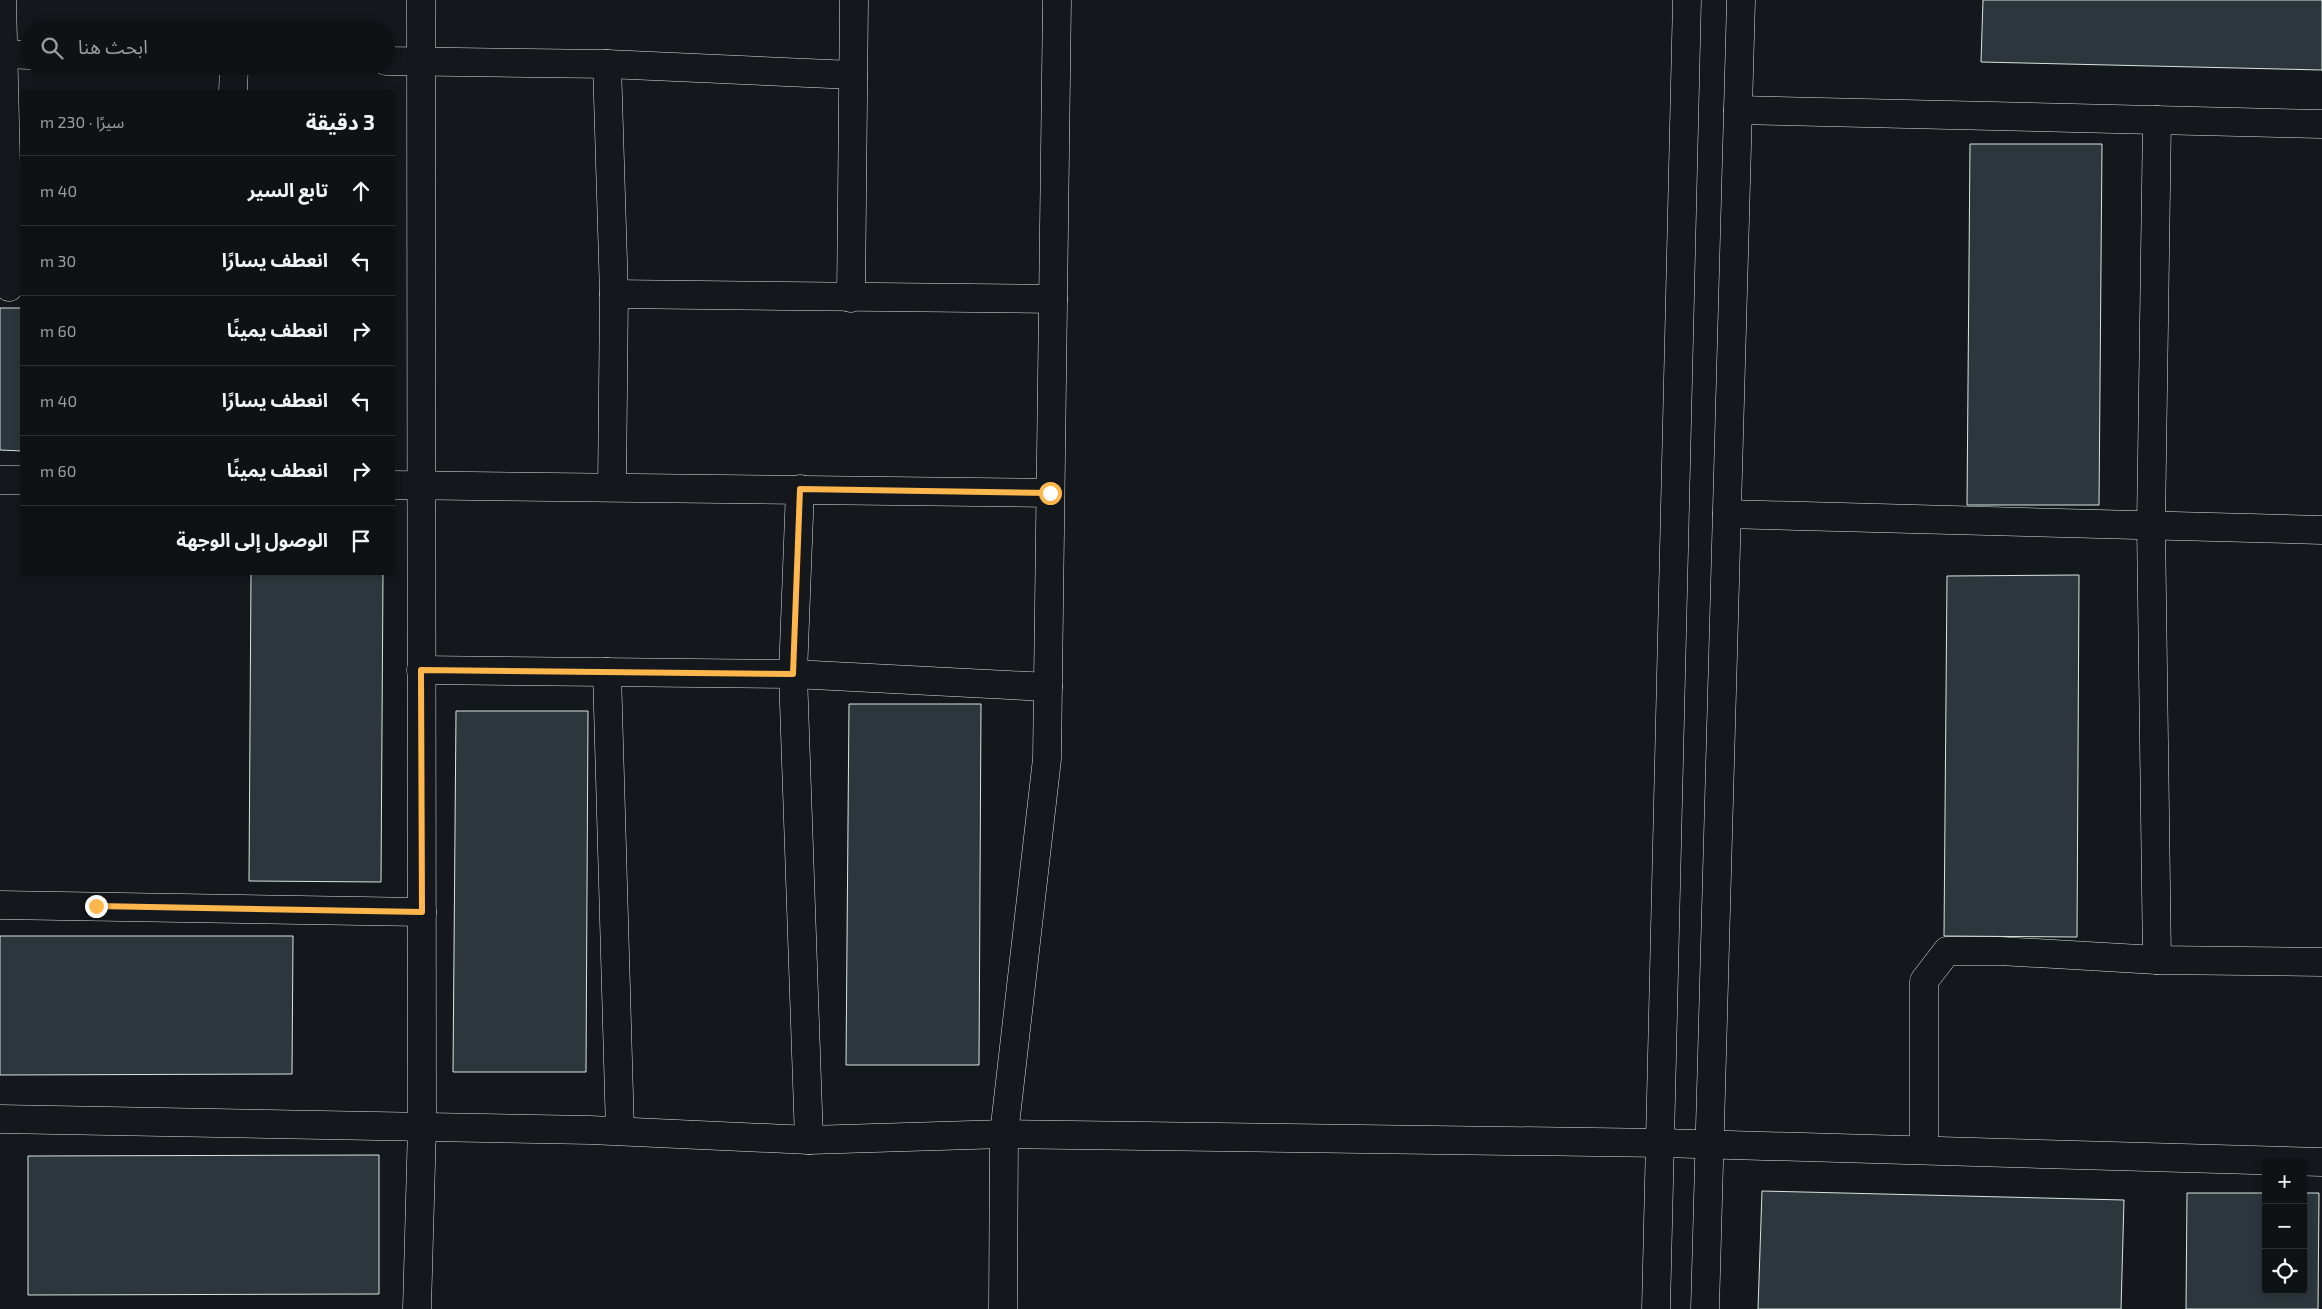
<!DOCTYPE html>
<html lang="ar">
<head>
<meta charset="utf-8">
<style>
  :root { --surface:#0f1215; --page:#181b1e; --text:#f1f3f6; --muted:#9b9ea0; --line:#2f3234 }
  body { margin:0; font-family:"Exo 2","Noto Sans Arabic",sans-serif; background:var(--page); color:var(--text); direction:rtl }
  .controls { position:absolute; right:15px; bottom:15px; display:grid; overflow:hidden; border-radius:5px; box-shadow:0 2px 8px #0003 }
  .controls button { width:45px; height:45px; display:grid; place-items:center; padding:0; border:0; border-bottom:1px solid var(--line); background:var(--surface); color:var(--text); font:25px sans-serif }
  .stop { position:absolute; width:15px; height:15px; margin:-11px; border:4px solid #ffb74d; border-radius:50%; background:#fff }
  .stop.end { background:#ffb74d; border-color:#fff; box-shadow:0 1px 5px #0008 }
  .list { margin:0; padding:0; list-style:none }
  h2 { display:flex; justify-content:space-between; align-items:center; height:65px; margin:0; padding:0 20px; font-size:21px }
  h2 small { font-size:16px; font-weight:400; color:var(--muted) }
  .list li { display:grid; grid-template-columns:32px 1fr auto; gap:15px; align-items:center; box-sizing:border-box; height:70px; padding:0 20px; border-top:1px solid var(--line) }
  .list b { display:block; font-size:19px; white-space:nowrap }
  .list em { font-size:16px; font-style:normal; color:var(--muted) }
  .icon { flex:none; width:28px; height:28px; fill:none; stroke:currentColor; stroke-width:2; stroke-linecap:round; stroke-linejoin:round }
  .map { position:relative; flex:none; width:2322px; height:1309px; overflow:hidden; direction:ltr }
  .search { position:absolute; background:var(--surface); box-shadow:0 2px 8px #0003; left:20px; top:20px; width:375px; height:55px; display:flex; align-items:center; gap:12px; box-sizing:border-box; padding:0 18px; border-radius:28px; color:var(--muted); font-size:19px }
  .panel { position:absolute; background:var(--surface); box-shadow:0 2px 8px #0003; left:20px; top:90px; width:375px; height:485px; border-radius:5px; direction:rtl }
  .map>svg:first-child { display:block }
</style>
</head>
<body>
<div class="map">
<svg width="2322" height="1309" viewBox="0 0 2322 1309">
  <rect width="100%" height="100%" fill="#14181c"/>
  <!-- building -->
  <g fill="#2c363c" stroke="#d8e6dc">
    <path d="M1983,0H2322V70L1981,62Z"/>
    <path d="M1970,144H2102L2099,505H1967Z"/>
    <path d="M0,308H22V451L0,450Z"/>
    <path d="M251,572H383L381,882L249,881Z"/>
    <path d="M2079,575L2077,937L1944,936L1947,576Z"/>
    <path d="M849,704H981L979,1065H846Z"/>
    <path d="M456,711H588L586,1072H453Z"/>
    <path d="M0,936H293L292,1074L0,1075Z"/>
    <path d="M379,1155V1294L28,1295V1156Z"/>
    <path d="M1762,1191L2124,1200L2121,1309H1758Z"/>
    <path d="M2187,1193H2266V1290H2303V1193H2319L2318,1309H2186Z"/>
  </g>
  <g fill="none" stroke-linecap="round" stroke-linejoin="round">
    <!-- street casing -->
    <g stroke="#d8e6dc" stroke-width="29">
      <g id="street">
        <path d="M2,0L9,287"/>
        <path d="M4,54L29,55"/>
        <path d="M386,61L607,64L853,75"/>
        <path d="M607,64L614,294L612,487"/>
        <path d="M233,92L234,66"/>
        <path d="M1738,110L2322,124"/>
        <path d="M614,294L1053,299"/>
        <path d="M851,298L854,0"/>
        <path d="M0,480H22"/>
        <path d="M392,485L1050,493"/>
        <path d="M800,489L793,674L809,1140"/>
        <path d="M1727,514L2322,530"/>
        <path d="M421,670L793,674L1048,687"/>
        <path d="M607,672L620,1131"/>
        <path d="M0,905L422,912"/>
        <path d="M2157,960L2151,525L2157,120"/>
        <path d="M0,1119L590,1130L809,1140L1004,1134L1662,1143L2322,1162"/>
        <path d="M1924,1150V981L1947,951H2000L2157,960L2322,962"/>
        <path d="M417,1309L422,1127L421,0"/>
        <path d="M1003,1309L1004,1134L1047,759L1057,0"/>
      </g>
    </g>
    <!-- secondary casing -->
    <g stroke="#d8e6dc" stroke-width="29">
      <g id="secondary">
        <path d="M1656,1309L1687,0"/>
        <path d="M1705,1309L1741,0"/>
      </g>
    </g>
    <!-- street -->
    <use href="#street" stroke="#14181c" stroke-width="28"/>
    <!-- secondary -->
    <use href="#secondary" stroke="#14181c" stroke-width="28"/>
  </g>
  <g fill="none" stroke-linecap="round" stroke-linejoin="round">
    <!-- route -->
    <path stroke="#ffb74d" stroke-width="6" d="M96,906L422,912L421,670L793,674L800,489L1050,493"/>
  </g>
</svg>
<div class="controls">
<button>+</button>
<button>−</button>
<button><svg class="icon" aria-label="locate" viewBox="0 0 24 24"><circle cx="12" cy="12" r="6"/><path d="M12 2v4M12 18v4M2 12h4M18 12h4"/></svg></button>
</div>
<div class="stop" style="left:1050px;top:493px"></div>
<div class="stop end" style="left:96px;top:906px"></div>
<div class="search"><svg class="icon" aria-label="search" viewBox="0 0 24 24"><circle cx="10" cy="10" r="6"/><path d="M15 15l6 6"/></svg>ابحث هنا</div>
<section class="panel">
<h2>3 دقيقة<small>سيرًا · 230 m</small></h2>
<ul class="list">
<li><svg class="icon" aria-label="ahead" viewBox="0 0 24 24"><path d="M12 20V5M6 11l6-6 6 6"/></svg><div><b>تابع السير</b></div><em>40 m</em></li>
<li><svg class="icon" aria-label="left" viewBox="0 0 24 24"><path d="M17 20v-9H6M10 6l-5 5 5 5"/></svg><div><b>انعطف يسارًا</b></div><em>30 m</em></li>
<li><svg class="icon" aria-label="right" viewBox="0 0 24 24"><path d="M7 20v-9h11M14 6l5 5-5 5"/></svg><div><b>انعطف يمينًا</b></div><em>60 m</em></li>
<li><svg class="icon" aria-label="left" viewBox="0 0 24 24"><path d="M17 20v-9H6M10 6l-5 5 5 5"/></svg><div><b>انعطف يسارًا</b></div><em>40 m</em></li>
<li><svg class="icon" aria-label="right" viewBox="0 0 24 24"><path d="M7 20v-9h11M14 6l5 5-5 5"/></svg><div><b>انعطف يمينًا</b></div><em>60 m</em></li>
<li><svg class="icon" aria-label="arrive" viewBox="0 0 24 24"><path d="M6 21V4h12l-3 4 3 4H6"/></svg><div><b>الوصول إلى الوجهة</b></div></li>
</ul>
</section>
</div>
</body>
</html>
